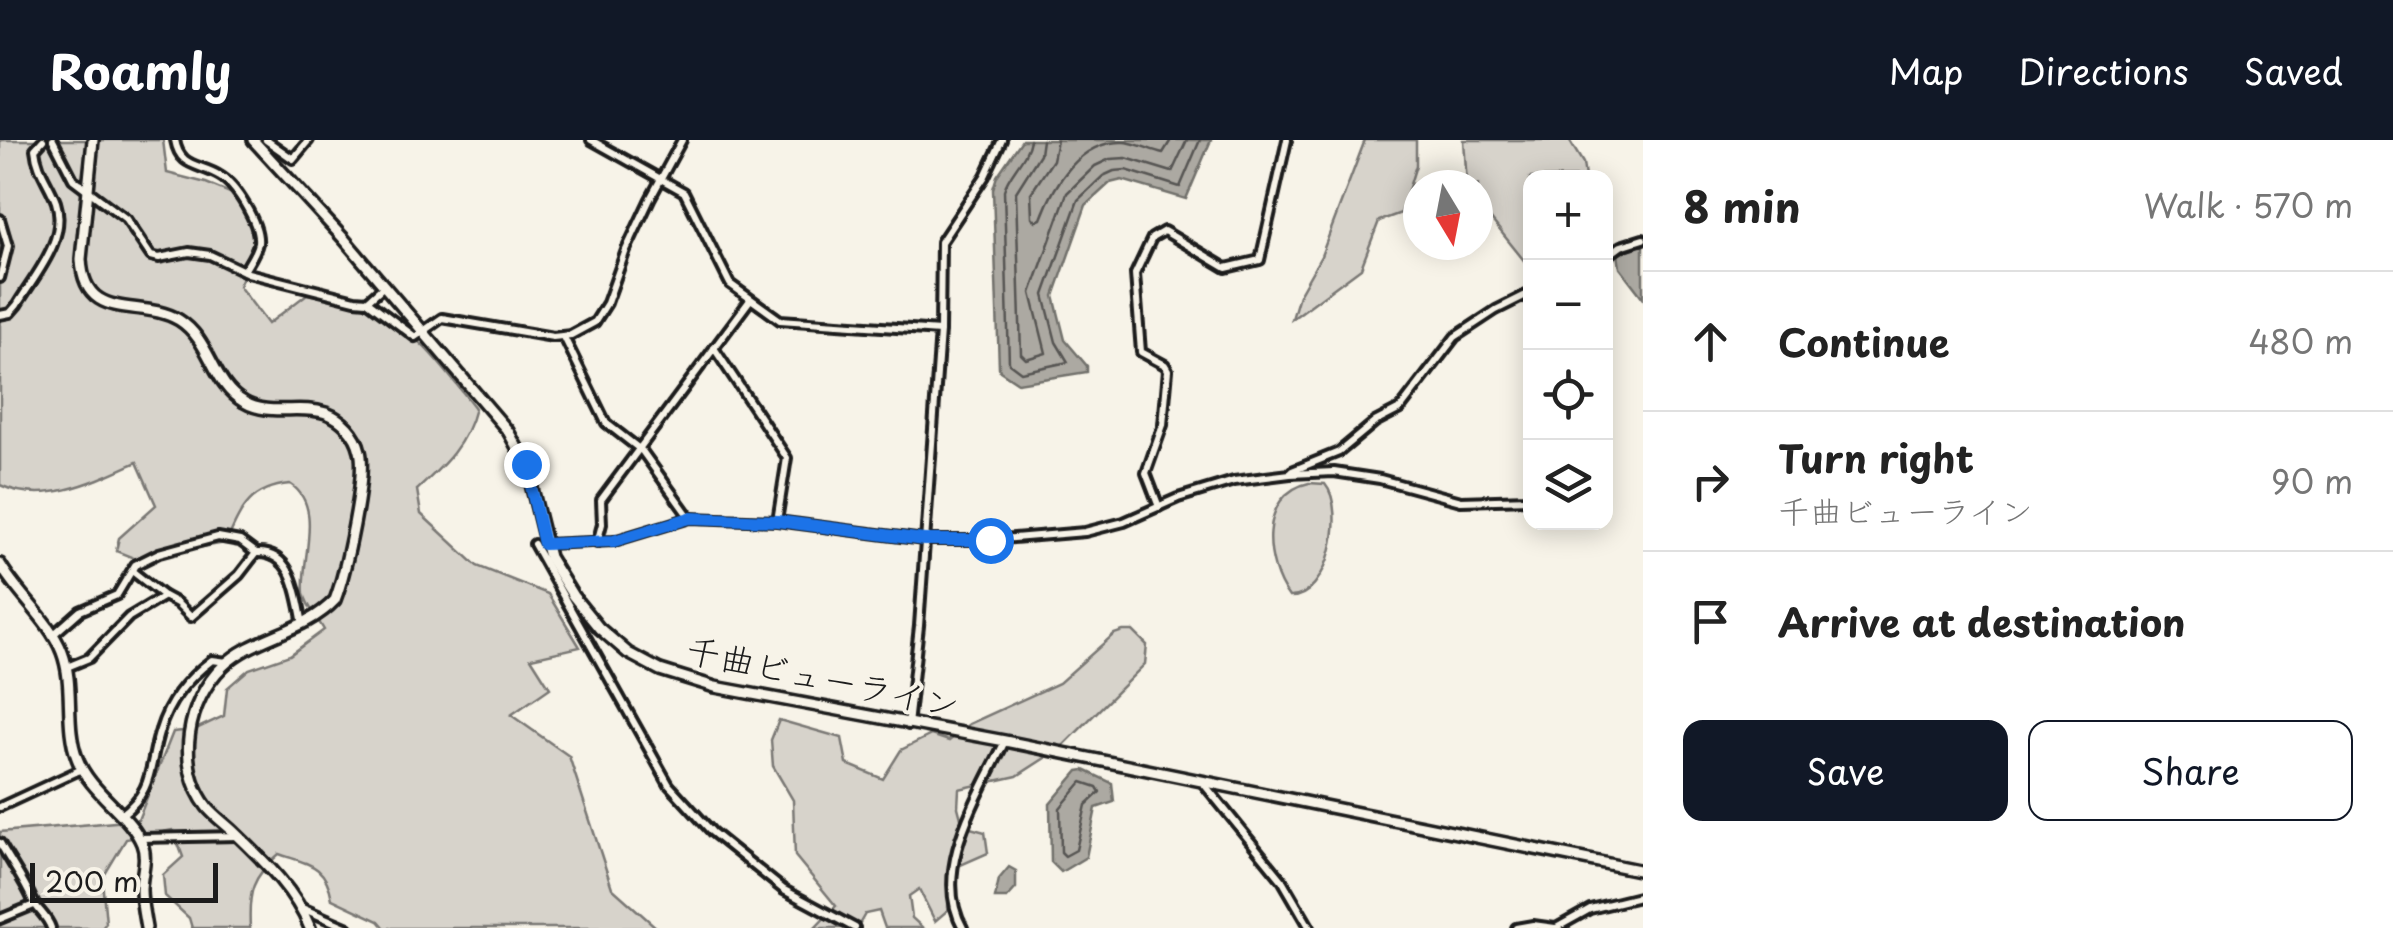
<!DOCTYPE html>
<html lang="en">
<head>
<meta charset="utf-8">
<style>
  :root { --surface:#fff; --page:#f6f6f6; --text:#222; --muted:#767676; --line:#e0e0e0; --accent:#111827 }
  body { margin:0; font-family:"Playpen Sans","Klee One",sans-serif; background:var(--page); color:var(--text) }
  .controls { position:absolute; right:30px; top:30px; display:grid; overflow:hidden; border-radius:20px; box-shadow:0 5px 25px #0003 }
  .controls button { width:90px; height:90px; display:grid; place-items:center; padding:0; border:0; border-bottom:2px solid var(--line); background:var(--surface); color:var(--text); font:50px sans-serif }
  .compass { position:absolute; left:1403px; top:30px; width:90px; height:90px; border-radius:50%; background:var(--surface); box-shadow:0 5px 25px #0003; rotate:170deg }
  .scale { position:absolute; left:30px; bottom:25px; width:188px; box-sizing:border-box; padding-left:10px; border:5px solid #1c1c1c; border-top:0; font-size:28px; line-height:35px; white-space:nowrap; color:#1c1c1c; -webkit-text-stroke:8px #f7f3e8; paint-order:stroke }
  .stop { position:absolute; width:30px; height:30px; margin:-22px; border:8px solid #1a73e8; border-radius:50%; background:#fff }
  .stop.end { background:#1a73e8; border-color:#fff; box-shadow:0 2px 10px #0008 }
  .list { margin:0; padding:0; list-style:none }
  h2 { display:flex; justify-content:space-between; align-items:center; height:130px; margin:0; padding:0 40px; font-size:42px }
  h2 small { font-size:32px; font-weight:400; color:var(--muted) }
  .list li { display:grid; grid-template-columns:65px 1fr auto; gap:30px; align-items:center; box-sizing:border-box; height:140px; padding:0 40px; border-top:2px solid var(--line) }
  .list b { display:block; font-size:38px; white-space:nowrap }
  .list p { margin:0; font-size:32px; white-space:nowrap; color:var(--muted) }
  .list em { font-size:32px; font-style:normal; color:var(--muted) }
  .actions { display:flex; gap:20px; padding:30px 40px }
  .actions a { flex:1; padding:22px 0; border:2px solid var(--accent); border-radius:20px; text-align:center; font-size:35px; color:var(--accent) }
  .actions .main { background:var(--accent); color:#fff }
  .icon { flex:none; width:55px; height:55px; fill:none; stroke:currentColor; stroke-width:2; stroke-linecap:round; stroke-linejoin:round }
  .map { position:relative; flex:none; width:1643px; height:788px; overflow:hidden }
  header { display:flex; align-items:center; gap:60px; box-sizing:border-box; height:140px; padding:0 50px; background:var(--accent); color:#fff }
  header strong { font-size:48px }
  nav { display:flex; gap:55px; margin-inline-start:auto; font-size:35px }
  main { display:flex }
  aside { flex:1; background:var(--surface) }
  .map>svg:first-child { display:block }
</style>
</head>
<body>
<header>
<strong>Roamly</strong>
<nav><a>Map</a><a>Directions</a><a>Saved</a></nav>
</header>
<main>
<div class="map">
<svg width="1643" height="788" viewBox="0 0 1643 788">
  <rect width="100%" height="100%" fill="#f7f3e8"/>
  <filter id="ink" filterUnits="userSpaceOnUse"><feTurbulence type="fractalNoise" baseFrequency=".01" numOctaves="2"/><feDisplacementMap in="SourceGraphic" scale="20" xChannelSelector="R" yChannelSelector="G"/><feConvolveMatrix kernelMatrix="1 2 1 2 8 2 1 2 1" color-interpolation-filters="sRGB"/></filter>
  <g filter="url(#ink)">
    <!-- green -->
    <g fill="#d7d3cb" stroke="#7a7874" stroke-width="2.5">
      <path d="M0,0H163L167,33L206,43L247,60L257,104L239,146L268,184L307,154C326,158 349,160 368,167C413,185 446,231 475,268C466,305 444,325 417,350L421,374L477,426L548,454L580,507L531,518L550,548L511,575L569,616L612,748L657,788H385L379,781L332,759C326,724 308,724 279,714C252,737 248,752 250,788H192L189,778L165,756L163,735L183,717L173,690L126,699L102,739L106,783L102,788H0V692L138,680L173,592L194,590L224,576L227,548L249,529L290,515L324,490C318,479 306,465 304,453C300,421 325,366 290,344C249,348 241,370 226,403L151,416L141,421L116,411L119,398L156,365L137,322C95,341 46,366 0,345Z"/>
      <path d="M1365,0H1416V25L1401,73L1379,81L1361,128L1292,179L1299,155L1321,116Z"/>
      <path d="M1464,0H1569L1583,23L1585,37L1530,38V128L1478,63V45H1467Z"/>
      <path d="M1309,343L1325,344C1347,370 1329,459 1289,457C1264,424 1258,354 1309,343Z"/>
      <path d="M1123,491H1133L1147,505L1145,524L1062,607L1017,636L959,649L958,667L963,686L985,692L988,713L949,730L948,770L935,781L919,749L909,756L912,778L923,788H885L879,771L865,774L857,788H815L836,766L795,716L793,660L773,626L771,600L779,580L842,598L847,624L883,639L901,610L931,595L949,601L969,584L1059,543L1114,494Z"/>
    </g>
    <!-- water -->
    <g fill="#aca9a2" stroke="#72716c" stroke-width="2.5">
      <path d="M1022,0H1211L1186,59L1122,40L1110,43L1086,65L1054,156L1065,200L1087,226V232L1018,243L1000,231L999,227L993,49L997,36Z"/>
      <path d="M1643,104V158L1620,128L1618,114Z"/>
      <path d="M1084,630L1112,643L1114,662L1096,668L1086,717L1061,732L1051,722L1050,664L1078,631Z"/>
      <path d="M1009,727L1016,731V748L1007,758H995L999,739Z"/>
    </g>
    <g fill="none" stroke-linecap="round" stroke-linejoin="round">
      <!-- shore -->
      <g stroke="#565452" stroke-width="2.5">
        <path d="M1030,0C1027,19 1009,32 1004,50L1009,223L1021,232L1068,222L1056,202L1044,155L1078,60L1103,36L1114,31L1126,30L1180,47L1200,0"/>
        <path d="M1042,0L1040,14L1016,52L1021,214L1026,219L1046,213L1031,153L1067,53L1095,26L1110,19L1126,18L1172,32L1187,0"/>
        <path d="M1057,0L1053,20L1031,53L1032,77L1036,81L1041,79C1054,44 1080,0 1124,2C1137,3 1150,10 1163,13L1171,0"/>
        <path d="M1082,642L1097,647L1100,652L1086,665L1076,710L1065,716L1061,712L1060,668Z"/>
      </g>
      <!-- street casing -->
      <g stroke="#1c1c1c" stroke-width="14">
        <g id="street">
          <path d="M53,0L73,39L126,79L151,116L159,118L189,112L210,115L248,133L355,160L367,161L384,146"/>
          <path d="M175,0C180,29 200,23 220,36C236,45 260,84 258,103C256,113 249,122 244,131"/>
          <path d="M266,0L293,19L309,0"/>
          <path d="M591,0L684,52L730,144L780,180L940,191"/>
          <path d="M0,79L8,106L0,138"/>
          <path d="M1606,117L1621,106L1643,99"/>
          <path d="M367,161L415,197L442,178L553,197L571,195L595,182L607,163L626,110L650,59L682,0"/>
          <path d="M0,175L10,173L17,165C35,135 68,99 56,62C49,43 37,30 35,9L43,0"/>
          <path d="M564,197L606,283L642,311L690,378"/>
          <path d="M714,208L787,318L777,381"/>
          <path d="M1292,331L1339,312L1375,282L1400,269L1455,197L1496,170L1530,153"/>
          <path d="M1159,367L1146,333L1163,285L1168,230L1165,225L1141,212L1135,134L1152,98L1164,91L1226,128L1260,120L1287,0"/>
          <path d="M597,403L602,384L601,360L750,160"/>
          <path d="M534,404L669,645L712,692L784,750L855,788"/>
          <path d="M545,404L614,401L690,378L777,381L924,400H990L1085,392L1124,382L1178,358L1234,341L1290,334L1334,332L1380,339L1461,361L1530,359"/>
          <path d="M132,431L165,457"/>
          <path d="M54,494L80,471L117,455L135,425L159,413L218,397L240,401L256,413"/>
          <path d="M67,527L89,518L129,477L164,456L177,463L191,477L239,435L256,413C294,411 297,456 303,484"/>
          <path d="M908,585L919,486L940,191L941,102L985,36L1002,0"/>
          <path d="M1204,644L1282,740L1310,788"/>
          <path d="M0,667L82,629"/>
          <path d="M121,675C155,650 148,626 160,590C169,560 188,538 212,520L227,522"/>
          <path d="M140,698L238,696"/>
          <path d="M0,703C11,723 24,740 33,761C38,771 47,776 51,788"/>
          <path d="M302,768L348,788"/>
          <path d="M0,779L34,765"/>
          <path d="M963,788C930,730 980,655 1005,601"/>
          <path d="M1516,788L1533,785L1555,788"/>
          <path d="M1556,788L1590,769L1643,756"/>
        </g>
      </g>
      <!-- secondary casing -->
      <g stroke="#1c1c1c" stroke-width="16">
        <g id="secondary">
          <path d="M93,0L81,119C84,185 142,157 179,180C211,200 212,244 244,262C269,277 299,264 326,273C342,279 356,293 360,311C367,336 345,434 335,460C304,493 254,496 223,526C187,561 175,625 207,667C214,676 226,684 235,693C264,721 295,750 310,788"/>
          <path d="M253,0L344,99L508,291L526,324L549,417L573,456L599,488L628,513L660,530L715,547L1005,601L1643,731"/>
          <path d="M0,424C18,455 50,481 62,512C75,546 64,584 77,618C89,652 131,675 142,704C148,719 141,734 141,750C141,762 144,776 146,788"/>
        </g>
      </g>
      <!-- street -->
      <use href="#street" stroke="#f7f3e8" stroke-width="6"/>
      <!-- secondary -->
      <use href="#secondary" stroke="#f7f3e8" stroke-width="9"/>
    </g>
  </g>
  <g fill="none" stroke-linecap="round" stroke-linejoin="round" filter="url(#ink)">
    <!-- route -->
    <path stroke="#1a73e8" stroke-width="12" d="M526,324L544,404L614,401L690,378L777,381L924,400H990"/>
  </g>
  <g text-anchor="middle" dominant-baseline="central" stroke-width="8" stroke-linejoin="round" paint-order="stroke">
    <!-- street labels -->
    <g font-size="35" fill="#1c1c1c" stroke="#f7f3e8">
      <text transform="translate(823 536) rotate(12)">千曲ビューライン</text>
    </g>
  </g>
</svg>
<div class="controls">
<button>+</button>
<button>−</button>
<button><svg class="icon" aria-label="locate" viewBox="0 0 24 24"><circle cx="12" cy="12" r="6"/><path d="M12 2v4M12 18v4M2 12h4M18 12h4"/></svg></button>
<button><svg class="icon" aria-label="layers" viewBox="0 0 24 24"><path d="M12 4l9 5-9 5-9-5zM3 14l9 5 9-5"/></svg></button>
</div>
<svg class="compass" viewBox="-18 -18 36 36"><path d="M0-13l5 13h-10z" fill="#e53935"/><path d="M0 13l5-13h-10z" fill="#767676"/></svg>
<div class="scale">200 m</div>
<div class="stop" style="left:990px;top:400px"></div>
<div class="stop end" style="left:526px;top:324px"></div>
</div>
<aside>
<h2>8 min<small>Walk · 570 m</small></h2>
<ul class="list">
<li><svg class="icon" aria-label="ahead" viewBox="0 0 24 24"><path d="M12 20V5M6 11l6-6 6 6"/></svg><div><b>Continue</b></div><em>480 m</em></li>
<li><svg class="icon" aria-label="right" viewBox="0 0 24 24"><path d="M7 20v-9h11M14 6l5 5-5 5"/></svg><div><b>Turn right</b><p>千曲ビューライン</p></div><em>90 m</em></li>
<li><svg class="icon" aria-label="arrive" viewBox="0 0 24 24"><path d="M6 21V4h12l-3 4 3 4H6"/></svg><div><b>Arrive at destination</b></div></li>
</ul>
<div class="actions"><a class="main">Save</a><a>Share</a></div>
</aside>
</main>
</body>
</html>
